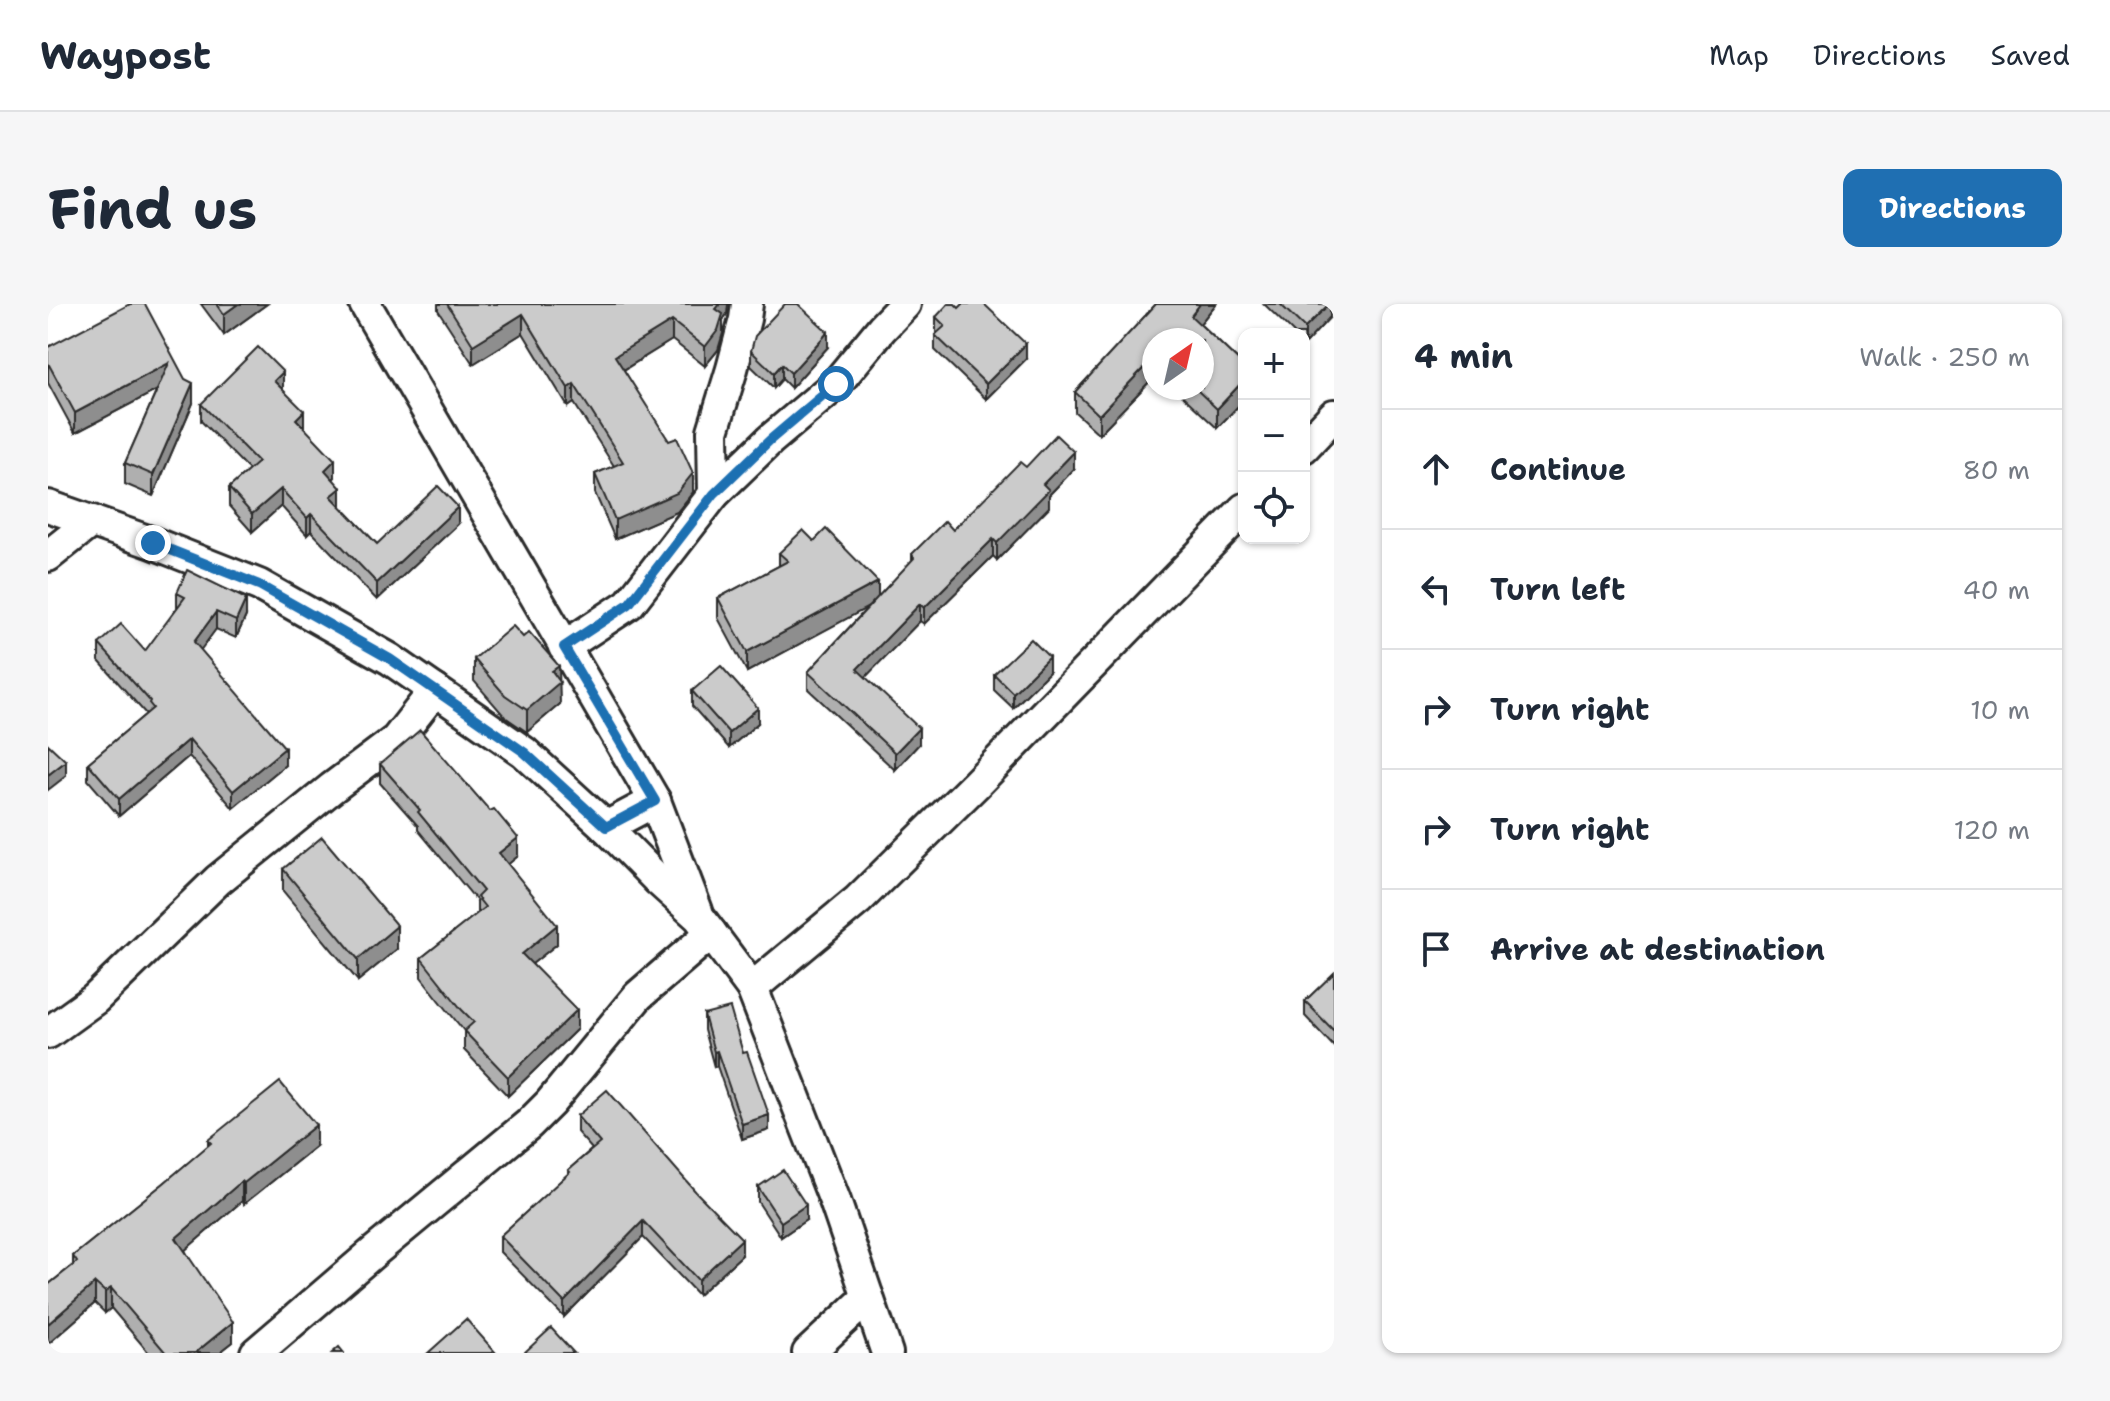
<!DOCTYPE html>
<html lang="en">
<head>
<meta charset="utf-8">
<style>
  :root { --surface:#fff; --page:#f6f6f7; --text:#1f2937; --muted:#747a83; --line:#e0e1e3; --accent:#1f6fb2 }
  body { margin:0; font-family:"Shantell Sans",sans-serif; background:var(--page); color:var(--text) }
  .controls { position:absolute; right:24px; top:24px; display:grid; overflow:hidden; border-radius:16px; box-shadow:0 2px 6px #0004 }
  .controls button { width:72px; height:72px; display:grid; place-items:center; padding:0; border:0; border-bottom:2px solid var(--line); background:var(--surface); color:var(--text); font:40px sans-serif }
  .compass { position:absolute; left:1094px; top:24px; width:72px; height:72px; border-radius:50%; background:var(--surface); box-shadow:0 2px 6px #0004; rotate:34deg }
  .stop { position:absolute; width:24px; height:24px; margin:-18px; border:6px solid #1f6fb2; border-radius:50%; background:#fff }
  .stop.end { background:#1f6fb2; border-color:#fff; box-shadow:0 2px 8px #0008 }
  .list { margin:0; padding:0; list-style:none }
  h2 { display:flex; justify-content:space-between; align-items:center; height:104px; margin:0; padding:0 32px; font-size:34px }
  h2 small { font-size:26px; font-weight:400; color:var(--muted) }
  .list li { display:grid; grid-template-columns:52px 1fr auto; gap:24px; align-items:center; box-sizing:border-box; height:120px; padding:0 32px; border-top:2px solid var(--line) }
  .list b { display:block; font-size:30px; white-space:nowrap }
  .list em { font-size:26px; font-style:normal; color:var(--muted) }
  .icon { flex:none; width:44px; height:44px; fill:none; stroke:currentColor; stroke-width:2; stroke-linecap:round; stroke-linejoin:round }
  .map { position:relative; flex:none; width:1286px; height:1049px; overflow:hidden; border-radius:16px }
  header { display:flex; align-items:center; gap:48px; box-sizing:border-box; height:112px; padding:0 40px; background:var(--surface); border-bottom:2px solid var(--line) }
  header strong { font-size:38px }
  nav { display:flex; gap:44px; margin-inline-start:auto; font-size:28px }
  .intro { display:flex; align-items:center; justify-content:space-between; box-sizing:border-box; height:192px; padding:0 48px }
  h1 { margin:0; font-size:56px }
  .button { padding:20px 36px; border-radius:16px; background:var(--accent); color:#fff; font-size:28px; font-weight:700 }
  main { display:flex; gap:48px; padding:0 48px }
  aside { flex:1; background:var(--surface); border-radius:16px; box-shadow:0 2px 6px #0004 }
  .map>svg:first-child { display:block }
</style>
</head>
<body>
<header>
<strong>Waypost</strong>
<nav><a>Map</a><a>Directions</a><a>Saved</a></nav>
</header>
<div class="intro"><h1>Find us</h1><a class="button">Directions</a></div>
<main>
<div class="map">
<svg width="1286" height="1049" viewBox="0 0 1286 1049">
  <rect width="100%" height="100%" fill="#fff"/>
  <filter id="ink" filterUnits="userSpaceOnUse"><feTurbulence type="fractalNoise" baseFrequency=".0125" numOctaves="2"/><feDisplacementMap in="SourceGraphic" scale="16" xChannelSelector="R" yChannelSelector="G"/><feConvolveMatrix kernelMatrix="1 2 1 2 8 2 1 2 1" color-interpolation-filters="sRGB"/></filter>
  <g filter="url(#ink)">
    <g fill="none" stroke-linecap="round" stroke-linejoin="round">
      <!-- minor casing -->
      <g stroke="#2b2b2b" stroke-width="36">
        <g id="minor">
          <path d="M317,0L607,497L649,607"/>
          <path d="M1256,143L1286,111"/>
          <path d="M666,190L665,127L684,65L697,15L699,0"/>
          <path d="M0,202L105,239L211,281L342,355L476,448L558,523L610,576L651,613L704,684L787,897L839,1049"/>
          <path d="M0,252L44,217"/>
          <path d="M516,343L581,300L666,190L722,136L788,80L834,24L857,0"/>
          <path d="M558,523L607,497"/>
          <path d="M704,684L810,596L928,480L1196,205"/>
          <path d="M0,729L47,695L170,576L284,484L348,436L387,386"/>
          <path d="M208,1049L327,947L481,820L502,799L590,692L663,629"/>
          <path d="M760,1049L820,993"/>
        </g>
      </g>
      <!-- minor -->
      <use href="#minor" stroke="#fff" stroke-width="30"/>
    </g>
    <!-- wall -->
    <g fill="#afafaf" stroke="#2b2b2b" stroke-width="2">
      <path d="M153,0H219L176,31Z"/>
      <path d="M390,0H680L679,10L675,16V29L670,46L657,62L624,36L576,66L645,188L629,208L567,235L547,189V170L566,162L526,99L520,103L475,29L425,60L390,6Z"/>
      <path d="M1108,0H1168L1152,20L1196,62V96L1169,124L1126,84H1154V36H1106V73L1051,130L1027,108V88Z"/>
      <path d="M1216,0H1282V13L1257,40L1256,30H1247Z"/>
      <path d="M888,13L978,55L938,95L887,46V31L889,29L888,28Z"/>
      <path d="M0,43L145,99L105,192L77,180V159L109,86L27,129L0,79Z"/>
      <path d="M780,43L743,84L734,75L726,84L703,62V47Z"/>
      <path d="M235,86L256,123L287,173L285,175L293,201L292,202L329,240L410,220L329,296L263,227L259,231L233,202L204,228L181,202V184L201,166L153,117V100Z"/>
      <path d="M978,163L1026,165L1001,191V203L949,256L945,252L876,320L872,317L817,373L871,440L847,466L760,385V368L821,302L699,368L670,314V294L731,262V249L766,237L830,293L864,257V250L905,226Z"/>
      <path d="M129,289L198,312L188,334L168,325L152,346L237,461L185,504L141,452L71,512L40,476V459L98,410L51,357V340L97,347L129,305Z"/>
      <path d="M426,355L512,400L479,428L457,413L426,377Z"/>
      <path d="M1001,368L965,404L946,386V370Z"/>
      <path d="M644,387L710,419L681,444L644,402Z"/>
      <path d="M332,460L470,552L460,560L509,640L484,660L529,725L460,792L416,746V727L373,673V654L429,610V597L370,526V522L332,479Z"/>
      <path d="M235,565L349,645L310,677L235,587Z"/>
      <path d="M1286,669V743L1257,712V697Z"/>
      <path d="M656,711L695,749L721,826L694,835L669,762L666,763L656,726Z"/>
      <path d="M529,812L694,951L650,991L595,933L516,1013L452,948V932L520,870V866L544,845L529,828Z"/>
      <path d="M160,836L268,842L196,900L194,897L137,946L185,1038L171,1049H101L63,1004L57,1009L47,999L0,1040V981L25,961V952L116,879L160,842Z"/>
      <path d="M710,883L758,916L733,933L710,898Z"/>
    </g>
    <!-- shaded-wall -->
    <g fill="#8e8e8e" stroke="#2b2b2b" stroke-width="2">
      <path d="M190,0H219L176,31V10Z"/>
      <path d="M672,0H680L679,10L675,16V29L670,46L657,62V43L668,5Z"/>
      <path d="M1152,0H1168L1143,31V12Z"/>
      <path d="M1281,0H1282V13L1257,40V24Z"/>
      <path d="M475,10V29L425,60V41Z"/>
      <path d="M624,17V36L567,71V52Z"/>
      <path d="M780,28V43L743,84V69Z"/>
      <path d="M978,40V55L938,95V80Z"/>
      <path d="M1106,53V73L1051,130V111Z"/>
      <path d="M121,59V80L27,129V109Z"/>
      <path d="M734,60V75L726,84V69Z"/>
      <path d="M235,68V86L226,77Z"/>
      <path d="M1196,76V96L1169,124V105Z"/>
      <path d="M145,79V99L105,192V171Z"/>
      <path d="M526,80V99L520,103V84Z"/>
      <path d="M256,107V124L248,115Z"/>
      <path d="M1026,148V165L1001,191V203L949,256V239L995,180Z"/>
      <path d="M287,156V173L277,183V166Z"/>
      <path d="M645,169V188L629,208L567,235V216Z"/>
      <path d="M293,184V201L283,210V192Z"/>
      <path d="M233,185V202L204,228V210Z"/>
      <path d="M410,203V220L329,296V279Z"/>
      <path d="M263,210V227L259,231V214Z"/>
      <path d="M945,235V252L876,320V304Z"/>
      <path d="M830,278V298L699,368V348Z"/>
      <path d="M198,295V312L188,334V317Z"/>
      <path d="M872,300V317L809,382V365Z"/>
      <path d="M168,308V325L146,355V338Z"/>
      <path d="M1001,353V368L965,404V389Z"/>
      <path d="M511,362L512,400L479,428V406L504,367Z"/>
      <path d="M710,404V419L681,444V429Z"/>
      <path d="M871,424V440L847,466V449Z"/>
      <path d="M141,435V452L71,512V495Z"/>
      <path d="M237,444V461L185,504V487Z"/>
      <path d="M18,457V472L0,486V471Z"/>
      <path d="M470,534V552L451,568V549Z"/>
      <path d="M509,621V640L474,668V650Z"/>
      <path d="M349,622V645L310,677V655Z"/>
      <path d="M529,706V725L460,792V773Z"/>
      <path d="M669,747V762L666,763V748Z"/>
      <path d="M721,811V826L694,835V820Z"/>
      <path d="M268,821V842L196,900V879Z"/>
      <path d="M194,877V897L128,954V934Z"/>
      <path d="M758,901V916L733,933V918Z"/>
      <path d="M595,917V933L516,1013V998Z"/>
      <path d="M694,935V951L650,991V976Z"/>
      <path d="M47,979V999L0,1040V1020Z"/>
      <path d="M63,984V1004L57,1009V988Z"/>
      <path d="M185,1018V1038L171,1049H147Z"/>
    </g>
    <!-- building -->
    <g fill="#cbcbcb" stroke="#2b2b2b" stroke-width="2">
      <path d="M82,0H97L137,75L145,79L105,171L77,159L121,59L27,109L0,59V43Z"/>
      <path d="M169,0H190L176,10Z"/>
      <path d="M399,0H672L668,5L675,10L670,26L657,43L624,17L567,52L621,137L629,134L645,169L629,189L567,216L547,170L575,158L526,80L520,84L475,10L425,41Z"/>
      <path d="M737,0H750L780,28L743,69L734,60L726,69L703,47L707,32Z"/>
      <path d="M900,0H907L911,4L915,0H936L978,40L938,80L887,31L897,22L888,13Z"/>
      <path d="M1108,0H1152L1143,12L1196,62V76L1169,105L1147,84H1154V36H1106V53L1051,111L1027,88Z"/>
      <path d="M1232,0H1281L1257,24Z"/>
      <path d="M210,43L235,68L226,77L256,107L248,115L287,156L277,166L293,184L283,192L329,240L390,182L410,203L329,279L263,210L259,214L233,185L204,210L181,184L210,158L153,100Z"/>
      <path d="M1008,131L1026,148L995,180L1001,186L949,239L945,235L876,304L872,300L809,365L871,424L847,449L760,368L866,254L864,250L897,217L905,226L972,158L978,163Z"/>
      <path d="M778,225L830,278L699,348L670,294L740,257L731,249L755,226L766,237Z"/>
      <path d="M139,266L198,295L188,317L168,308L146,338L237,444L185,487L141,435L71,495L40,459L105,404L101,399L102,397L51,340L73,320L97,347L137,293L129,289Z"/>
      <path d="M465,322L475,333L481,328L511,362L504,367L512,378L479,406L457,391L426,355Z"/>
      <path d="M983,335L1001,353L965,389L946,370Z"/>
      <path d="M673,362L710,404L681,429L644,387Z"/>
      <path d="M372,426L442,507L446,505L470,534L451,549L509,621L474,650L529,706L460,773L416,727L426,718L414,706L373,654L437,603L429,593L435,587L370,508L372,506L332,460Z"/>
      <path d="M0,440L18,457L0,471Z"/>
      <path d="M274,533L349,622L310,655L235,565Z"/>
      <path d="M1286,669V727L1257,697Z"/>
      <path d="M682,704L695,749L699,748L721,811L694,820L669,747L666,748L656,711Z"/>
      <path d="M232,778L268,821L196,879L194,877L128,934L185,1018L147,1049H118L63,984L57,988L47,979L0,1020V981L29,958L25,952L116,879L163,839L160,836Z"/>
      <path d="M559,786L648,888L694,935L650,976L595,917L516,998L452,932L522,868L520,866L552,839L529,812Z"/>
      <path d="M735,866L758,901L733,918L710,883Z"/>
      <path d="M418,1015L448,1049H380Z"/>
      <path d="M503,1024L526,1049H478L477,1048Z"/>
      <path d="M291,1043L296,1049H284Z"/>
    </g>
  </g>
  <g fill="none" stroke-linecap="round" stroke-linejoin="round" filter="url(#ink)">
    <!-- route -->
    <path stroke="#1f6fb2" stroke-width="10" d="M105,239L211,281L342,355L476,448L558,523L607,497L516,343L581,300L666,190L722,136L788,80"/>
  </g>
</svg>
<div class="controls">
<button>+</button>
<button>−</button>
<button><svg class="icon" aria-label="locate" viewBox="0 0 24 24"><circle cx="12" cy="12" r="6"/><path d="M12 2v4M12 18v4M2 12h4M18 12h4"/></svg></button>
</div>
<svg class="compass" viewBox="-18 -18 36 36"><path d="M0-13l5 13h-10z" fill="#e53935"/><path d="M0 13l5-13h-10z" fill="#747a83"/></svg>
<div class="stop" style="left:788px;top:80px"></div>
<div class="stop end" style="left:105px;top:239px"></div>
</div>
<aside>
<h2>4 min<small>Walk · 250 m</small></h2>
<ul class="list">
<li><svg class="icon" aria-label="ahead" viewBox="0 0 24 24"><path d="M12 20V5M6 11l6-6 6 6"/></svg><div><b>Continue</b></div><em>80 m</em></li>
<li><svg class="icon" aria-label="left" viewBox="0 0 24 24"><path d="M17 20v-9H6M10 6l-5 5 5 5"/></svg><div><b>Turn left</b></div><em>40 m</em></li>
<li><svg class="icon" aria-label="right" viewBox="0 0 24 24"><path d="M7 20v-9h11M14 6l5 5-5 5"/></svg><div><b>Turn right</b></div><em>10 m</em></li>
<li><svg class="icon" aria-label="right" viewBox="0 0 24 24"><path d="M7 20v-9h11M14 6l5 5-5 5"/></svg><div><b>Turn right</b></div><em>120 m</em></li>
<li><svg class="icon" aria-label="arrive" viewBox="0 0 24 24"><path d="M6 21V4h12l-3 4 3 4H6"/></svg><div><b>Arrive at destination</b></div></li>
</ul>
</aside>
</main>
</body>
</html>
